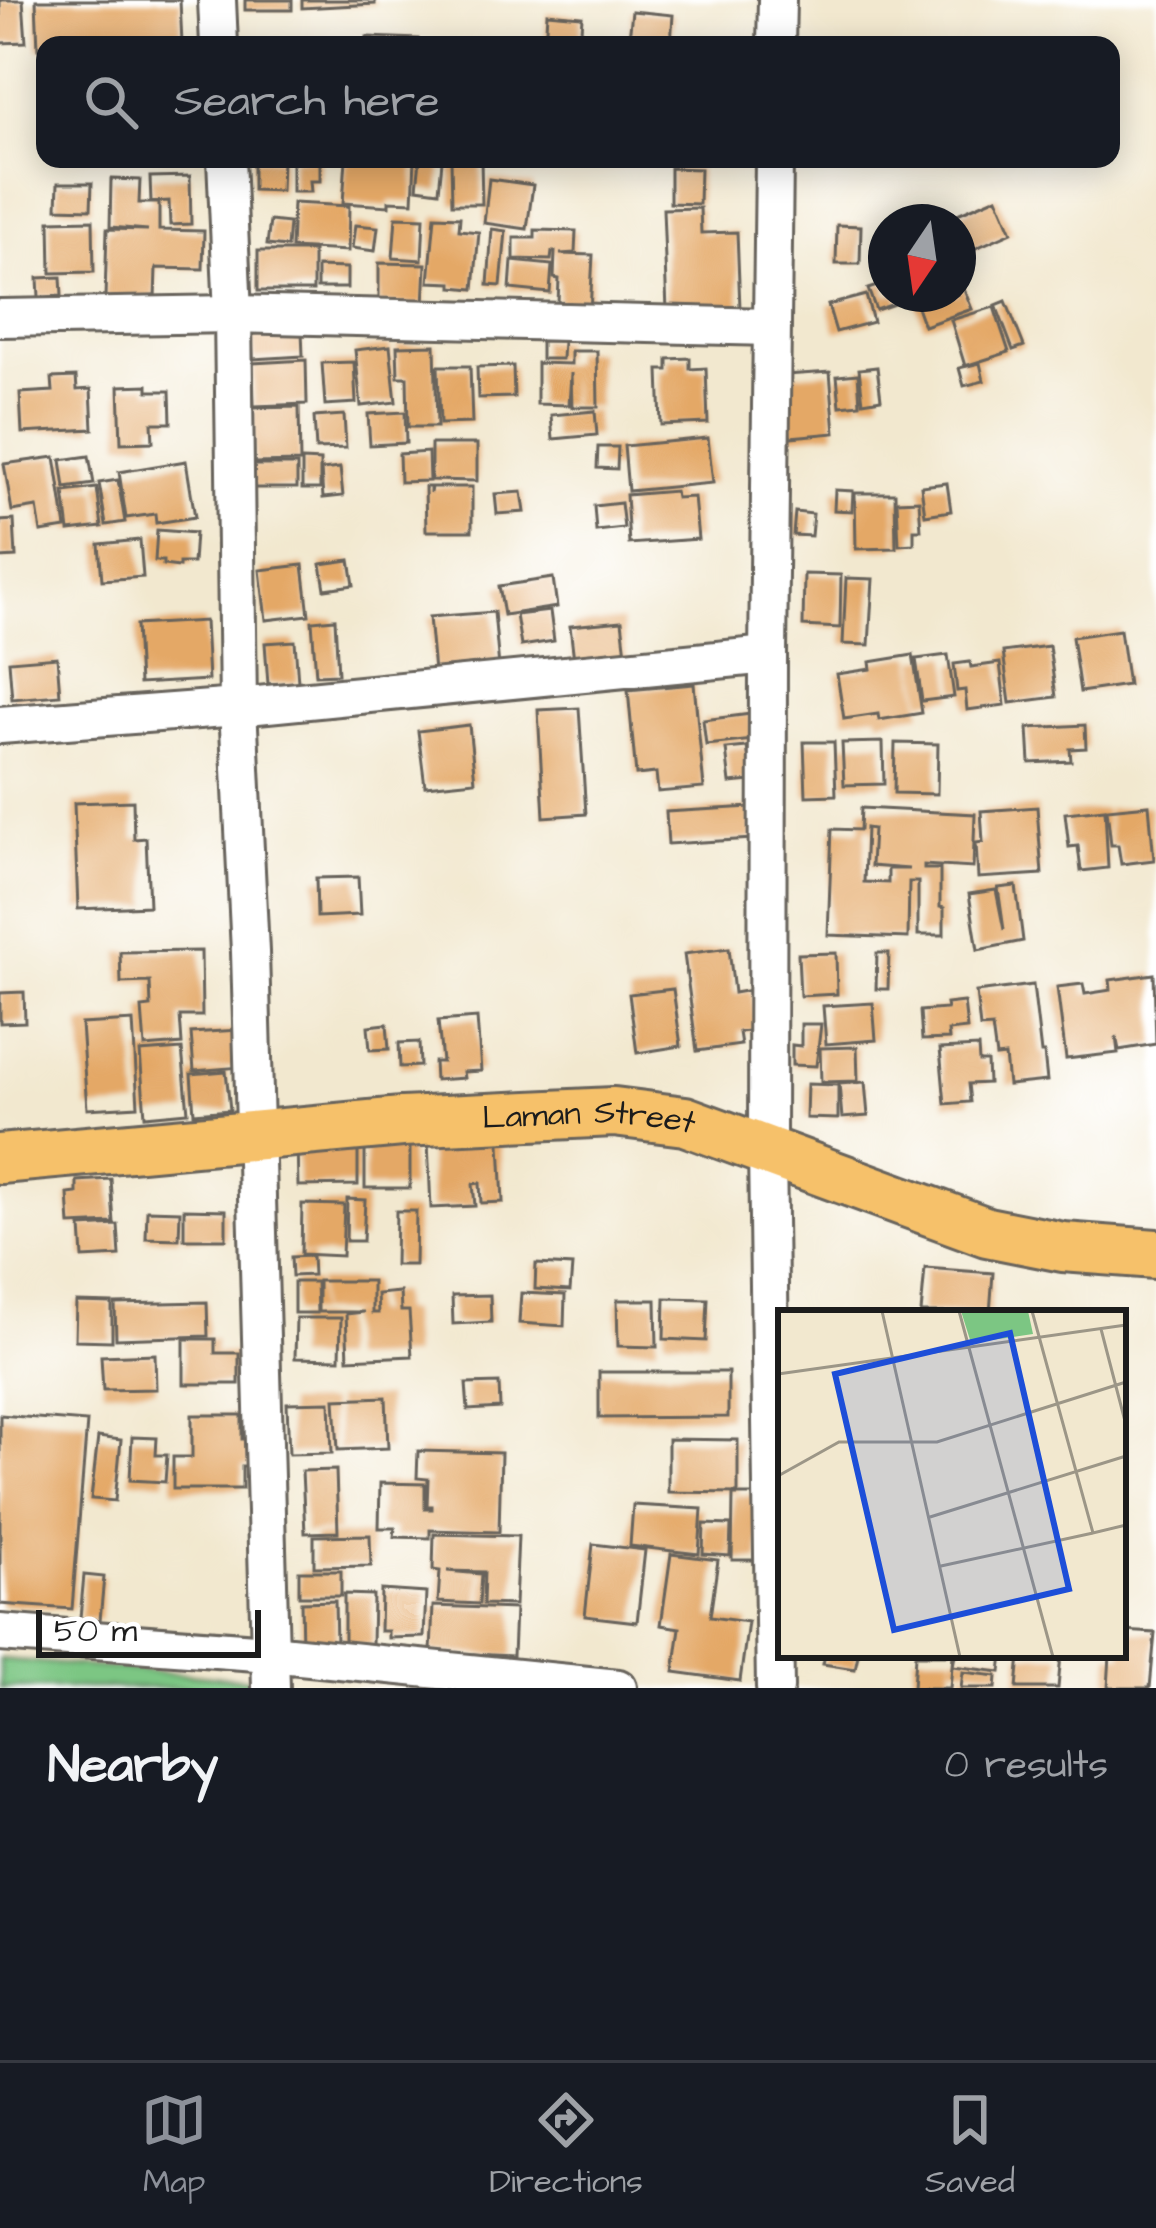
<!DOCTYPE html>
<html lang="en">
<head>
<meta charset="utf-8">
<style>
  :root { --surface:#171b24; --page:#242831; --text:#f1f3f6; --muted:#9ea1a6; --line:#363941; --accent:#8c9099 }
  body { margin:0; font-family:"Architects Daughter",sans-serif; background:var(--page); color:var(--text) }
  .compass { position:absolute; left:868px; top:204px; width:108px; height:108px; border-radius:50%; background:var(--surface); box-shadow:0 6px 30px #0003; rotate:193deg }
  .scale { position:absolute; left:36px; bottom:30px; width:225px; box-sizing:border-box; padding-left:12px; border:6px solid #1c1c1c; border-top:0; font-size:33px; line-height:42px; white-space:nowrap; color:#1c1c1c; -webkit-text-stroke:9px #fff; paint-order:stroke }
  .list { margin:0; padding:0; list-style:none }
  h2 { display:flex; justify-content:space-between; align-items:center; height:156px; margin:0; padding:0 48px; font-size:51px }
  h2 small { font-size:39px; font-weight:400; color:var(--muted) }
  .icon { flex:none; width:66px; height:66px; fill:none; stroke:currentColor; stroke-width:2; stroke-linecap:round; stroke-linejoin:round }
  .map { position:relative; flex:none; width:1156px; height:1688px; overflow:hidden }
  .search { position:absolute; background:var(--surface); box-shadow:0 6px 30px #0003; left:36px; right:36px; top:36px; height:132px; display:flex; align-items:center; gap:30px; box-sizing:border-box; padding:0 42px; border-radius:24px; color:var(--muted); font-size:45px }
  .sheet { height:372px; background:var(--surface) }
  nav { display:flex; justify-content:space-around; align-items:center; box-sizing:border-box; height:168px; border-top:3px solid var(--line); background:var(--surface); font-size:33px; color:var(--muted) }
  nav a { display:grid; justify-items:center; gap:6px }
  nav .on { color:var(--accent) }
  .map>svg:first-child { display:block }
</style>
</head>
<body>
<div class="map">
<svg width="1156" height="1688" viewBox="0 0 1156 1688">
  <rect width="100%" height="100%" fill="#fff"/>
  <filter id="ink" filterUnits="userSpaceOnUse"><feTurbulence type="fractalNoise" baseFrequency=".00833" numOctaves="2"/><feDisplacementMap in="SourceGraphic" scale="24" xChannelSelector="R" yChannelSelector="G"/><feConvolveMatrix kernelMatrix="1 2 1 2 8 2 1 2 1" color-interpolation-filters="sRGB"/></filter>
  <filter id="wash" filterUnits="userSpaceOnUse"><feTurbulence type="fractalNoise" baseFrequency=".004" numOctaves="4" result="noise"/><feDisplacementMap in="SourceGraphic" scale="48" xChannelSelector="R" yChannelSelector="G"/><feGaussianBlur stdDeviation="2.7" result="paint"/><feColorMatrix in="noise" values="0 0 0 0 0 0 0 0 0 0 0 0 0 0 0 0 0 1.4 0 .05"/><feComposite in="paint" operator="in"/></filter>
  <g filter="url(#wash)">
    <rect width="100%" height="100%" fill="#f2e8cf"/>
    <!-- green -->
    <path fill="#7cc683" stroke="#4c7150" stroke-width="3" d="M0,1659L259,1680V1688H0Z"/>
    <g id="blocks">
      <!-- building -->
      <g fill="#e4a866" fill-rule="evenodd">
        <path d="M0,0H23L26,42L0,43Z"/>
        <path d="M36,0H180L182,44L45,45V49H38Z"/>
        <rect x="245" y="0" width="47" height="10"/>
        <path d="M302,0H375V4L302,8Z"/>
        <path d="M632,11L673,15L671,43L629,39Z"/>
        <path d="M547,13L582,16L580,45H545Z"/>
        <path d="M367,37L418,39V45H367Z"/>
        <path d="M253,159H282L281,191L253,190Z"/>
        <path d="M292,159H320V181H310L311,192H292Z"/>
        <path d="M346,159H415L413,202L389,201V206L343,203Z"/>
        <path d="M420,159L442,161L439,191L417,188Z"/>
        <path d="M451,159H481L482,204H452Z"/>
        <path d="M670,168L700,169L699,204L670,203Z"/>
        <path d="M190,176L191,224L170,225L169,201L151,202L150,177Z"/>
        <path d="M111,179L140,180L139,203H159V230L204,231L203,269L156,268L155,299L105,298L107,229L148,230L110,227Z"/>
        <path d="M489,179L533,185L527,229L484,223Z"/>
        <path d="M58,183H92L91,209L57,208Z"/>
        <path d="M997,197L1012,232L958,256V222H939Z"/>
        <path d="M293,203L349,206L348,251L291,248Z"/>
        <path d="M700,208L701,233L737,232L740,308L667,311L663,209Z"/>
        <path d="M435,216L460,217L459,230L479,232L474,289L452,287V283L429,282Z"/>
        <path d="M396,217L424,218L422,260L393,258Z"/>
        <path d="M93,220L94,272L51,273L50,221Z"/>
        <path d="M270,221L289,223L287,247L267,245Z"/>
        <path d="M355,225L378,227L375,251L352,248Z"/>
        <path d="M837,225L861,226L860,264H836Z"/>
        <path d="M492,229L506,231L501,286L488,285Z"/>
        <path d="M535,230L576,231L575,253L560,254L593,255L590,312L570,310V303H558L559,279L554,278L555,252H552L551,260L514,259V238H535Z"/>
        <rect x="258" y="251" width="55" height="40"/>
        <path d="M512,261L552,265L550,293L510,289Z"/>
        <path d="M379,263L426,264L424,305L379,304Z"/>
        <path d="M317,267L347,268V288H317Z"/>
        <path d="M61,277L62,296L39,297L38,278Z"/>
        <path d="M886,283V294H897L900,302L876,310L868,289Z"/>
        <path d="M962,284L972,309L924,326L915,301L935,294H958V286Z"/>
        <path d="M866,295L873,322L836,332L828,305Z"/>
        <path d="M1006,301L1024,346L1013,350L996,305Z"/>
        <path d="M994,307L1009,352L965,366L951,320Z"/>
        <path d="M302,331L303,356L253,359L252,334Z"/>
        <path d="M541,341H563L562,359H541Z"/>
        <path d="M435,345L437,427H408L407,377H398L397,346Z"/>
        <path d="M390,346L396,402L361,406L355,350Z"/>
        <path d="M571,351H597L598,407H572L571,373L569,405L537,404V363L571,364Z"/>
        <path d="M690,358V369L706,368L708,423L661,425L659,370H668V359Z"/>
        <path d="M306,360L307,404L254,406L253,363Z"/>
        <path d="M354,362L356,403L325,405L322,363Z"/>
        <path d="M980,363L984,381L964,386L959,368Z"/>
        <path d="M438,366H470L472,423L440,424Z"/>
        <path d="M513,366L514,397L478,398L477,367Z"/>
        <path d="M877,367L881,399L863,402L859,369Z"/>
        <path d="M830,372L835,433L790,437L786,375Z"/>
        <path d="M858,374L860,404L840,406L837,376Z"/>
        <path d="M76,377L77,390L91,389L93,429L22,433L20,393L53,391L52,378Z"/>
        <path d="M148,385V391H170L171,423H152L153,442L121,443L119,386Z"/>
        <path d="M299,407L300,462L254,463L253,408Z"/>
        <path d="M595,411L597,435L553,439L551,415Z"/>
        <path d="M405,412L406,443L370,445L368,414Z"/>
        <path d="M344,415L346,448L316,449L314,417Z"/>
        <path d="M708,438L713,483L628,491L624,446Z"/>
        <path d="M431,444H477V481L431,480Z"/>
        <path d="M598,447H618L617,469L597,468Z"/>
        <path d="M428,452L429,481L400,482L399,454Z"/>
        <path d="M89,456L94,484L65,488L61,460Z"/>
        <path d="M55,457L66,528L41,532L37,507L12,511L4,464Z"/>
        <path d="M302,460L320,461V489H302Z"/>
        <path d="M186,461L195,517L156,523L155,514L126,518L119,472Z"/>
        <rect x="251" y="465" width="46" height="23"/>
        <path d="M340,468L343,496L323,498L321,470Z"/>
        <path d="M118,480L125,522L106,525L99,483Z"/>
        <path d="M947,483L951,511L925,515L921,486Z"/>
        <path d="M425,487H430V493L431,487H472V531H426Z"/>
        <path d="M97,488L102,527L69,531L64,492Z"/>
        <path d="M835,490L853,491L852,511L834,510Z"/>
        <path d="M675,491L676,498L694,497L698,539L629,544L626,495Z"/>
        <path d="M522,492L525,512L497,514L495,494Z"/>
        <path d="M855,493H895L896,548L856,549Z"/>
        <path d="M919,500L921,530H914V544L899,545L897,501Z"/>
        <path d="M621,503L624,528L596,531L594,506Z"/>
        <path d="M795,512L813,514L811,536L793,535Z"/>
        <path d="M14,520L16,557L0,558V521Z"/>
        <path d="M157,530L195,533L193,563H179V567L163,565V561H155Z"/>
        <path d="M140,540L143,577L102,580L99,544Z"/>
        <path d="M350,560L354,585L325,589L321,564Z"/>
        <path d="M303,565L309,615L266,620L260,570Z"/>
        <path d="M804,574L841,575L840,628L803,626Z"/>
        <path d="M553,578L557,607L504,615L499,586Z"/>
        <path d="M846,578L873,579L869,645L843,644Z"/>
        <path d="M550,611L554,641L521,646L516,615Z"/>
        <path d="M494,612L499,667L434,672L429,617Z"/>
        <path d="M335,619L338,674L316,675L312,621Z"/>
        <path d="M205,621L208,680L139,684L136,625Z"/>
        <path d="M622,621L627,662L575,668L570,626Z"/>
        <path d="M1120,630L1128,685L1080,692L1072,637Z"/>
        <path d="M295,641L298,682L268,684L265,643Z"/>
        <path d="M1049,646L1056,697L1010,703L1003,652Z"/>
        <path d="M913,655L922,713L879,720L878,714L844,719L837,674L871,669L870,662Z"/>
        <path d="M948,655L954,697L922,701L916,659Z"/>
        <path d="M57,657L60,695L12,699L9,661Z"/>
        <path d="M970,662L971,667L1000,663L1005,705L967,710L965,690L957,691L954,664Z"/>
        <path d="M694,684L704,788L658,792L656,773L636,775L628,690Z"/>
        <path d="M579,708L586,814L544,817L538,710Z"/>
        <path d="M751,714L754,740L706,745L703,720Z"/>
        <path d="M469,725L475,781L425,786L418,731Z"/>
        <path d="M1085,725L1086,748L1070,749L1071,761L1030,763L1028,728Z"/>
        <path d="M804,742H834L836,795L806,796Z"/>
        <path d="M883,742L884,784L844,785L842,743Z"/>
        <path d="M895,743L938,744L937,794L894,793Z"/>
        <path d="M747,747L752,781L730,783L726,749Z"/>
        <path d="M133,801L134,839L146,838L149,906L78,909L74,803Z"/>
        <path d="M1149,805L1154,860L1121,864L1118,845H1111L1107,809Z"/>
        <path d="M751,807L753,839L668,844L666,812Z"/>
        <path d="M1037,807L1042,874L978,878L976,843L983,842L981,811Z"/>
        <path d="M861,808L975,814L973,868L924,865V869H940V907L944,908V935H918V882H909L908,938L828,935L832,829L860,830ZM866,828L873,829L871,866L909,869H888V883L864,882Z"/>
        <path d="M1105,809L1108,868L1081,871L1078,846L1069,847L1065,813Z"/>
        <path d="M358,877L360,915L317,917L316,878Z"/>
        <path d="M1016,886L1023,941L978,950L969,894L996,890L1004,930L998,888Z"/>
        <path d="M729,948L734,993L751,990L756,1030L739,1032L741,1045L697,1051L684,954Z"/>
        <path d="M201,951L202,1016H180L182,1044L145,1047L142,1008L151,1007L150,982L121,983L120,952Z"/>
        <path d="M836,953L837,994L800,996L798,954Z"/>
        <path d="M877,953H889L888,989H876Z"/>
        <path d="M1154,974L1156,1044L1119,1050L1116,1036L1118,1053L1066,1059L1057,987L1083,984L1085,994L1111,990L1110,980Z"/>
        <path d="M1033,985L1041,1053H1044L1047,1081L1008,1085L1005,1056L996,1057L992,1027L980,1028L976,992Z"/>
        <path d="M673,989L681,1046L637,1053L629,994Z"/>
        <path d="M24,992L25,1022L0,1023V993Z"/>
        <path d="M964,1002L967,1029L948,1031L949,1039L922,1040L920,1011L947,1009L946,1004Z"/>
        <path d="M873,1003L876,1040L826,1044L823,1006Z"/>
        <path d="M477,1018L481,1071L463,1072L464,1078L435,1080L434,1062H442L438,1021Z"/>
        <path d="M133,1021L138,1106L87,1109L81,1024Z"/>
        <path d="M387,1024L389,1049L370,1050L368,1026Z"/>
        <path d="M801,1024H821L816,1066L792,1065V1045L801,1046Z"/>
        <path d="M239,1030L242,1067L194,1071L191,1033Z"/>
        <path d="M419,1042L420,1066L400,1067L399,1043Z"/>
        <path d="M857,1047L858,1081L821,1082L820,1048Z"/>
        <path d="M978,1047L979,1062H987L988,1083L968,1084L970,1102L945,1104L940,1049Z"/>
        <path d="M182,1049L188,1112L145,1116L140,1052Z"/>
        <path d="M226,1071L230,1110L194,1113L191,1074Z"/>
        <path d="M865,1082L868,1116L842,1118L839,1084Z"/>
        <path d="M807,1084L838,1085V1119L806,1118Z"/>
        <path d="M499,1124L503,1202L481,1203L480,1183L473,1184L475,1206L431,1208L428,1142Z"/>
        <path d="M358,1140V1185L298,1186L297,1141Z"/>
        <rect x="365" y="1145" width="45" height="43"/>
        <path d="M111,1179L114,1223L70,1225L68,1194L77,1193V1181Z"/>
        <path d="M347,1199L365,1200L363,1241H346Z"/>
        <path d="M302,1204L344,1205L342,1256L301,1254Z"/>
        <path d="M184,1209L226,1210V1239H184Z"/>
        <path d="M147,1210L180,1211L179,1239L146,1238Z"/>
        <path d="M396,1211H416L415,1265H395Z"/>
        <path d="M118,1225L120,1256L83,1258L81,1227Z"/>
        <path d="M312,1256L313,1275L292,1276L291,1257Z"/>
        <path d="M536,1264L572,1266L570,1291L535,1289Z"/>
        <path d="M925,1268L993,1273L990,1313H921Z"/>
        <path d="M318,1281H372V1313H378L377,1294L400,1292L401,1311H409L412,1356L348,1359L346,1314L364,1312H318Z"/>
        <path d="M294,1282H316L317,1313H294Z"/>
        <path d="M521,1293L565,1295L564,1326L519,1323Z"/>
        <path d="M490,1295L491,1322L453,1324L452,1296Z"/>
        <path d="M665,1298L708,1299L706,1341L664,1339Z"/>
        <path d="M617,1300H656L657,1347L618,1346Z"/>
        <path d="M76,1302L112,1303V1341L75,1340Z"/>
        <path d="M207,1302L208,1336L116,1339L115,1304Z"/>
        <path d="M296,1318H341L340,1359L295,1358Z"/>
        <path d="M184,1339H215V1353H239V1384H184Z"/>
        <path d="M155,1354L156,1389L103,1390L101,1356Z"/>
        <path d="M599,1372H728V1417L599,1418Z"/>
        <path d="M499,1383L500,1408L468,1410L466,1384Z"/>
        <path d="M386,1397L388,1448L338,1450L335,1399Z"/>
        <path d="M330,1402L332,1453L289,1454L287,1403Z"/>
        <path d="M0,1415L87,1422L72,1609L0,1604Z"/>
        <path d="M192,1415H242V1439H249V1466H242V1489H173V1457H192Z"/>
        <path d="M98,1437L121,1440L115,1501L91,1499Z"/>
        <path d="M132,1437L157,1438L156,1455H167L165,1482L130,1480Z"/>
        <path d="M668,1439L738,1440V1493L668,1492Z"/>
        <path d="M418,1451L501,1453L499,1532L430,1530V1538L394,1537L395,1528H379L380,1483L425,1484V1509H432V1506H427L428,1479L417,1478Z"/>
        <path d="M336,1470L338,1532L305,1533L302,1471Z"/>
        <path d="M733,1495H759V1560H732Z"/>
        <path d="M633,1505L702,1509L699,1554L630,1546Z"/>
        <path d="M704,1524L731,1525L730,1556L703,1554Z"/>
        <path d="M434,1534L518,1536L515,1605L483,1604L484,1572L447,1571L481,1574L479,1604L438,1602L440,1571L433,1570Z"/>
        <path d="M370,1535L371,1566L314,1567V1536Z"/>
        <path d="M593,1544L645,1550L637,1622L585,1616Z"/>
        <path d="M671,1554L718,1560L710,1617L748,1622L740,1681L674,1672L680,1628L661,1625Z"/>
        <rect x="299" y="1571" width="42" height="25"/>
        <path d="M84,1575L104,1577L100,1620L80,1618Z"/>
        <path d="M381,1590L426,1593L424,1637L388,1638V1631H380Z"/>
        <path d="M344,1594L373,1595L372,1645L344,1644Z"/>
        <path d="M335,1601L336,1645L302,1646L301,1602Z"/>
        <path d="M433,1606L515,1609L513,1656L431,1652Z"/>
        <path d="M1123,1631L1155,1633L1150,1688H1108L1110,1655H1123Z"/>
        <path d="M825,1655H858L855,1669L823,1664Z"/>
        <path d="M915,1655H953L950,1688H913Z"/>
        <path d="M955,1655H1003L1001,1672L953,1666Z"/>
        <path d="M1020,1655H1061L1058,1688H1017Z"/>
        <path d="M963,1672L997,1676L996,1688H961Z"/>
      </g>
    </g>
  </g>
  <g filter="url(#ink)">
    <use href="#blocks" fill-opacity="0" stroke="#67635b" stroke-width="3"/>
    <g fill="none" stroke-linecap="round" stroke-linejoin="round">
      <!-- minor casing -->
      <g stroke="#67635b" stroke-width="42">
        <g id="minor">
          <path d="M217,0L219,45"/>
          <path d="M776,45L777,0"/>
          <path d="M226,159L233,314L238,707L250,952L271,1688"/>
          <path d="M774,159L768,655L767,1152L775,1688"/>
          <path d="M0,318L233,314L771,327"/>
          <path d="M0,725L238,707L768,655"/>
          <path d="M0,1633L270,1653L618,1688"/>
        </g>
      </g>
      <!-- major casing -->
      <g stroke="#67635b" stroke-width="54">
        <g id="major">
          <path id="s1" d="M0,1159L402,1122L614,1112L685,1121L987,1232L1063,1247L1156,1254"/>
        </g>
      </g>
      <!-- minor -->
      <use href="#minor" stroke="#fff" stroke-width="36"/>
      <!-- major -->
      <use href="#major" stroke="#f6c16b" stroke-width="48"/>
    </g>
  </g>
  <g text-anchor="middle" dominant-baseline="central" stroke-width="12" stroke-linejoin="round" paint-order="stroke">
    <!-- street labels -->
    <g font-size="33" fill="#1c1c1c" stroke="#fff">
      <text stroke="none"><textPath href="#s1" startOffset="591">Laman Street</textPath></text>
    </g>
  </g>
  <!-- overview -->
  <g transform="translate(778 1310)">
    <rect width="348" height="348" fill="#f2e8cf"/>
    <path d="M183,1H250L255,24L193,33Z" fill="#7cc683"/>
    <path fill="none" stroke="#9c9687" stroke-width="3" d="M104,1L182,347M181,1L275,347M254,1L315,223L348,215M323,19L348,115M0,64L348,15M0,166L61,132H159L348,72M152,207L348,146M163,256L315,223"/>
    <path fill="#1d4ed8" fill-opacity="0.15" stroke="#1d4ed8" stroke-width="6" d="M232,23L291,279L116,320L57,64Z"/>
    <rect width="348" height="348" fill="none" stroke="#1c1c1c" stroke-width="6"/>
  </g>
</svg>
<svg class="compass" viewBox="-18 -18 36 36"><path d="M0-13l5 13h-10z" fill="#e53935"/><path d="M0 13l5-13h-10z" fill="#9ea1a6"/></svg>
<div class="scale">50 m</div>
<div class="search"><svg class="icon" aria-label="search" viewBox="0 0 24 24"><circle cx="10" cy="10" r="6"/><path d="M15 15l6 6"/></svg>Search here</div>
</div>
<section class="sheet">
<h2>Nearby<small>0 results</small></h2>
<ul class="list">
</ul>
</section>
<nav>
<a class="on"><svg class="icon" aria-label="map" viewBox="0 0 24 24"><path d="M3 6l6-2 6 2 6-2v14l-6 2-6-2-6 2zM9 4v14M15 6v14"/></svg>Map</a>
<a><svg class="icon" aria-label="directions" viewBox="0 0 24 24"><path d="M12 3l9 9-9 9-9-9zM9 14v-3h6M13 9l2 2-2 2"/></svg>Directions</a>
<a><svg class="icon" aria-label="saved" viewBox="0 0 24 24"><path d="M7 4h10v16l-5-4-5 4z"/></svg>Saved</a>
</nav>
</body>
</html>
